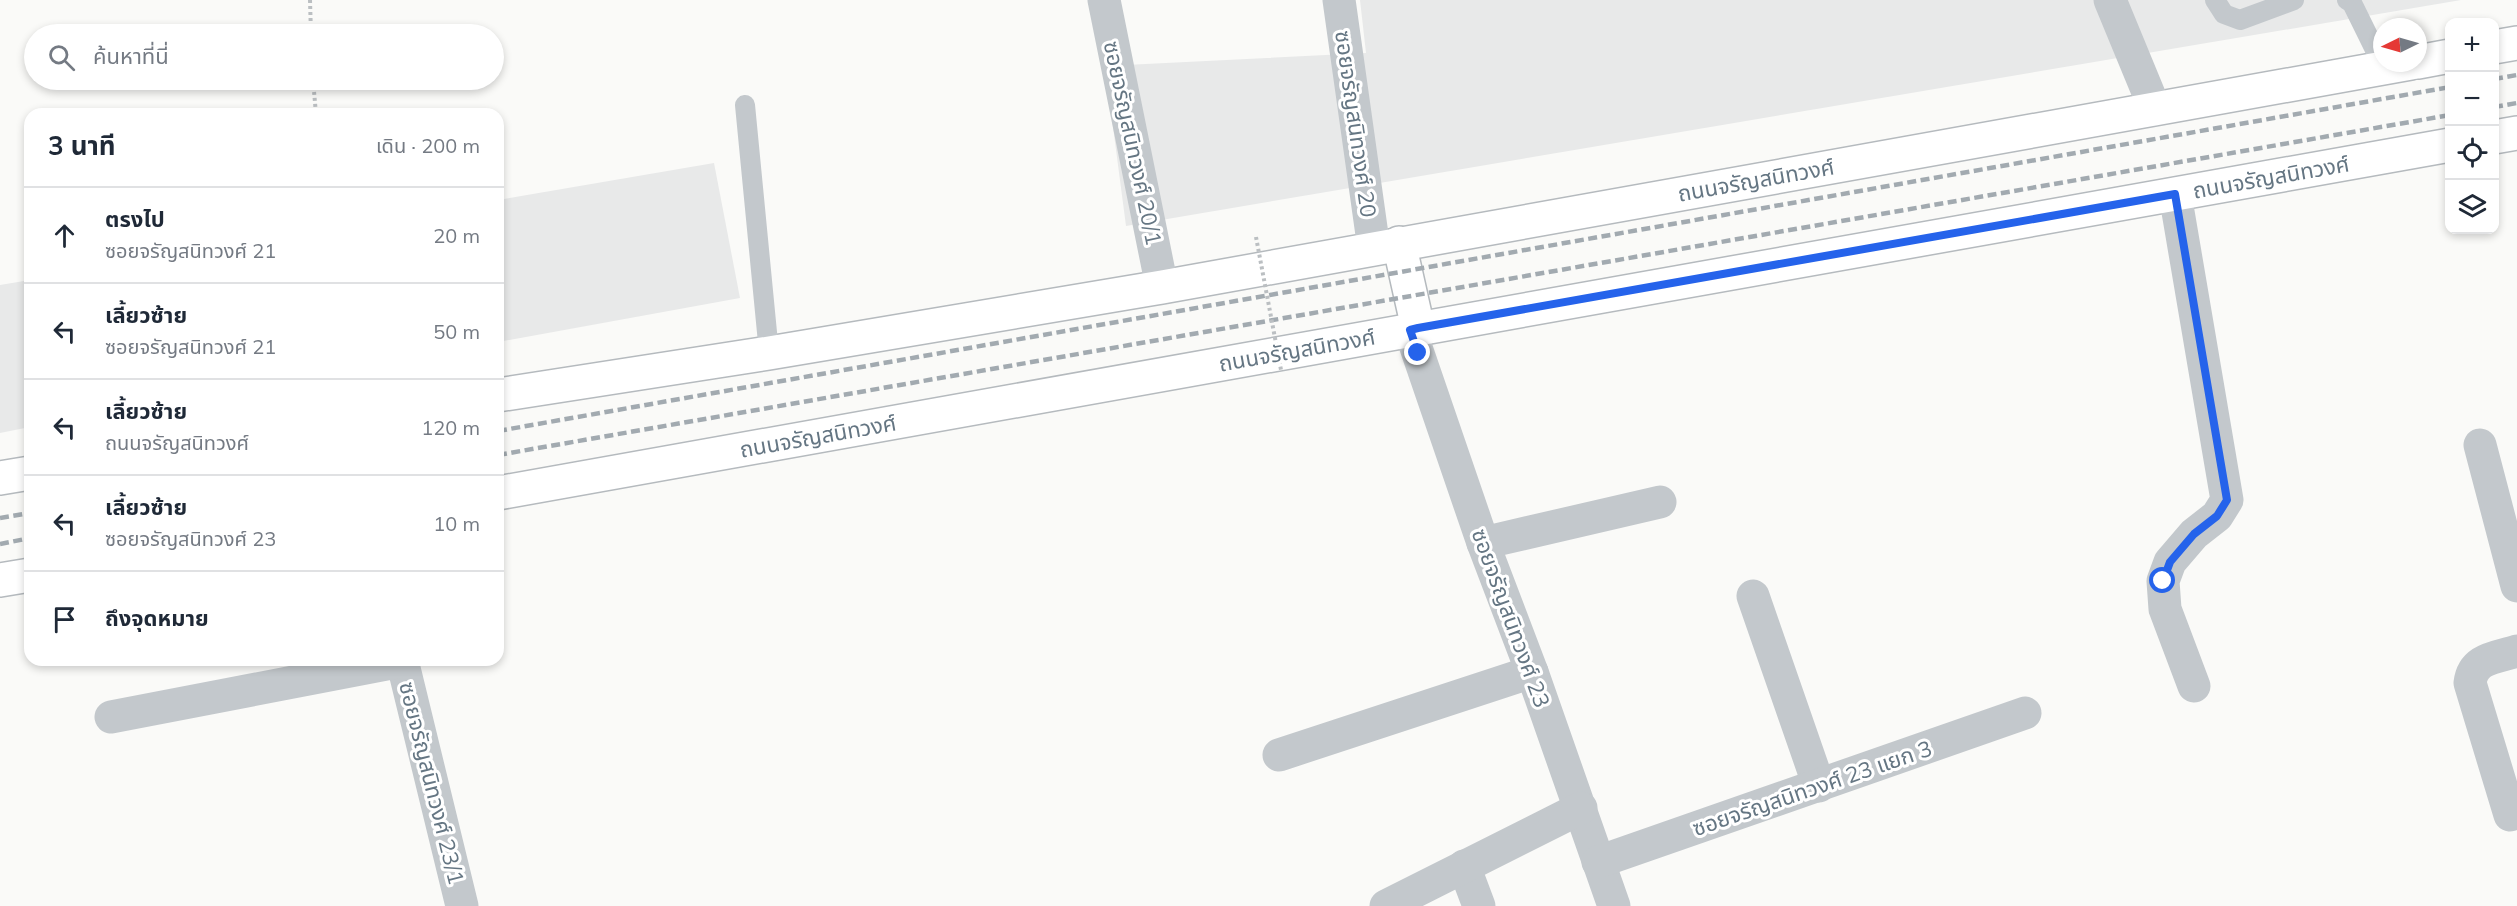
<!DOCTYPE html>
<html lang="th">
<head>
<meta charset="utf-8">
<style>
  :root { --surface:#fff; --page:#f6f6f7; --text:#1f2937; --muted:#747a83; --line:#e0e1e3 }
  body { margin:0; font-family:Mulish,"Noto Sans Thai",sans-serif; background:var(--page); color:var(--text) }
  .controls { position:absolute; right:18px; top:18px; display:grid; overflow:hidden; border-radius:12px; box-shadow:0 3px 9px #0003 }
  .controls button { width:54px; height:54px; display:grid; place-items:center; padding:0; border:0; border-bottom:2px solid var(--line); background:var(--surface); color:var(--text); font:30px sans-serif }
  .compass { position:absolute; left:2373px; top:18px; width:54px; height:54px; border-radius:50%; background:var(--surface); box-shadow:0 3px 9px #0003; rotate:265deg }
  .stop { position:absolute; width:18px; height:18px; margin:-14px; border:4px solid #2563eb; border-radius:50%; background:#fff }
  .stop.end { background:#2563eb; border-color:#fff; box-shadow:0 2px 6px #0008 }
  .list { margin:0; padding:0; list-style:none }
  h2 { display:flex; justify-content:space-between; align-items:center; height:78px; margin:0; padding:0 24px; font-size:26px }
  h2 small { font-size:20px; font-weight:400; color:var(--muted) }
  .list li { display:grid; grid-template-columns:39px 1fr auto; gap:18px; align-items:center; box-sizing:border-box; height:96px; padding:0 24px; border-top:2px solid var(--line) }
  .list b { display:block; font-size:22px; white-space:nowrap }
  .list p { margin:0; font-size:20px; white-space:nowrap; color:var(--muted) }
  .list em { font-size:20px; font-style:normal; color:var(--muted) }
  .icon { flex:none; width:33px; height:33px; fill:none; stroke:currentColor; stroke-width:2; stroke-linecap:round; stroke-linejoin:round }
  .map { position:relative; flex:none; width:2517px; height:906px; overflow:hidden }
  .search { position:absolute; background:var(--surface); box-shadow:0 3px 9px #0003; left:24px; top:24px; width:480px; height:66px; display:flex; align-items:center; gap:15px; box-sizing:border-box; padding:0 21px; border-radius:33px; color:var(--muted); font-size:22px }
  .panel { position:absolute; background:var(--surface); box-shadow:0 3px 9px #0003; left:24px; top:108px; width:480px; height:558px; border-radius:18px }
  .map>svg:first-child { display:block }
</style>
</head>
<body>
<div class="map">
<svg width="2517" height="906" viewBox="0 0 2517 906">
  <rect width="100%" height="100%" fill="#fafaf8"/>
  <!-- built -->
  <g fill="#e8e9e9">
    <path d="M1360,0H2461L1126,226L1105,66L1366,53Z"/>
    <path d="M714,163L740,298L498,342V200Z"/>
    <path d="M30,280V427L0,433V285Z"/>
  </g>
  <g fill="none" stroke-linecap="round" stroke-linejoin="round">
    <!-- primary casing -->
    <g stroke="#b5babe" stroke-width="36">
      <g id="primary">
        <path d="M2494,47L2517,43"/>
        <path d="M2418,62L2450,56"/>
        <path d="M2494,137L2517,133"/>
        <path d="M1399,243L1418,328"/>
        <path d="M498,395L769,353L1162,287L2411,63"/>
        <path d="M0,478L30,473"/>
        <path d="M498,493L2450,145"/>
        <path d="M0,580L30,575"/>
      </g>
    </g>
    <!-- path -->
    <g stroke="#bbbfc2" stroke-width="4" stroke-dasharray="3 3" stroke-linecap="butt">
      <path d="M310,0L311,34"/>
      <path d="M313,80L316,114"/>
    </g>
    <!-- service -->
    <g stroke="#c3c8cc" stroke-width="20">
      <path d="M2215,0L2224,14L2240,20L2294,0"/>
      <path d="M2347,0L2352,3L2384,68"/>
      <path d="M745,105L769,353"/>
    </g>
    <!-- minor -->
    <g stroke="#c3c8cc" stroke-width="33">
      <path d="M1104,0L1162,287"/>
      <path d="M1339,0L1374,249"/>
      <path d="M2110,0L2155,109"/>
      <path d="M2175,194L2227,500L2217,516L2194,534L2170,562L2163,581L2165,609L2194,686"/>
      <path d="M1410,330L1483,543L1532,672L1614,906"/>
      <path d="M2480,445L2517,586"/>
      <path d="M1483,543L1660,502"/>
      <path d="M1753,596L1819,786"/>
      <path d="M402,660L462,906"/>
      <path d="M111,717L402,661"/>
      <path d="M1279,755L1532,672"/>
      <path d="M2510,815L2470,683C2473,658 2495,658 2517,651"/>
      <path d="M1598,862L2025,713"/>
      <path d="M1464,866L1479,906"/>
      <path d="M1386,906L1581,808"/>
    </g>
    <!-- primary -->
    <use href="#primary" stroke="#fff" stroke-width="33"/>
    <!-- rail -->
    <g stroke="#a2aab0" stroke-width="4.5" stroke-dasharray="9 4.5" stroke-linecap="butt">
      <path d="M2494,79L2517,75"/>
      <path d="M2494,107L2517,103"/>
      <path d="M498,431L2450,87"/>
      <path d="M498,455L2450,115"/>
      <path d="M0,518L30,513"/>
      <path d="M0,544L30,538"/>
    </g>
    <!-- path-bridge -->
    <path stroke="#bbbfc2" stroke-width="4" stroke-dasharray="3 3" stroke-linecap="butt" d="M1256,237L1281,370"/>
  </g>
  <g fill="none" stroke-linecap="round" stroke-linejoin="round">
    <!-- route -->
    <path stroke="#2563eb" stroke-width="8" d="M1418,353L1410,330L1418,328L2175,194L2227,500L2217,516L2194,534L2170,562L2163,581"/>
  </g>
  <g text-anchor="middle" dominant-baseline="central" stroke-width="6" stroke-linejoin="round" paint-order="stroke">
    <!-- street labels -->
    <g font-size="22" fill="#657683" stroke="#fff">
      <text transform="translate(1356 124) rotate(82)">ซอยจรัญสนิทวงศ์ 20</text>
      <text transform="translate(1133 143) rotate(78)">ซอยจรัญสนิทวงศ์ 20/1</text>
      <text transform="translate(2271 177) rotate(-10)">ถนนจรัญสนิทวงศ์</text>
      <text transform="translate(1756 180) rotate(-10)">ถนนจรัญสนิทวงศ์</text>
      <text transform="translate(1297 350) rotate(-10)">ถนนจรัญสนิทวงศ์</text>
      <text transform="translate(818 436) rotate(-10)">ถนนจรัญสนิทวงศ์</text>
      <text transform="translate(1511 618) rotate(70)">ซอยจรัญสนิทวงศ์ 23</text>
      <text transform="translate(432 783) rotate(76)">ซอยจรัญสนิทวงศ์ 23/1</text>
      <text transform="translate(1812 788) rotate(-19)">ซอยจรัญสนิทวงศ์ 23 แยก 3</text>
    </g>
  </g>
</svg>
<div class="controls">
<button>+</button>
<button>−</button>
<button><svg class="icon" aria-label="locate" viewBox="0 0 24 24"><circle cx="12" cy="12" r="6"/><path d="M12 2v4M12 18v4M2 12h4M18 12h4"/></svg></button>
<button><svg class="icon" aria-label="layers" viewBox="0 0 24 24"><path d="M12 4l9 5-9 5-9-5zM3 14l9 5 9-5"/></svg></button>
</div>
<svg class="compass" viewBox="-18 -18 36 36"><path d="M0-13l5 13h-10z" fill="#e53935"/><path d="M0 13l5-13h-10z" fill="#747a83"/></svg>
<div class="stop" style="left:2163px;top:581px"></div>
<div class="stop end" style="left:1418px;top:353px"></div>
<div class="search"><svg class="icon" aria-label="search" viewBox="0 0 24 24"><circle cx="10" cy="10" r="6"/><path d="M15 15l6 6"/></svg>ค้นหาที่นี่</div>
<section class="panel">
<h2>3 นาที<small>เดิน · 200 m</small></h2>
<ul class="list">
<li><svg class="icon" aria-label="ahead" viewBox="0 0 24 24"><path d="M12 20V5M6 11l6-6 6 6"/></svg><div><b>ตรงไป</b><p>ซอยจรัญสนิทวงศ์ 21</p></div><em>20 m</em></li>
<li><svg class="icon" aria-label="left" viewBox="0 0 24 24"><path d="M17 20v-9H6M10 6l-5 5 5 5"/></svg><div><b>เลี้ยวซ้าย</b><p>ซอยจรัญสนิทวงศ์ 21</p></div><em>50 m</em></li>
<li><svg class="icon" aria-label="left" viewBox="0 0 24 24"><path d="M17 20v-9H6M10 6l-5 5 5 5"/></svg><div><b>เลี้ยวซ้าย</b><p>ถนนจรัญสนิทวงศ์</p></div><em>120 m</em></li>
<li><svg class="icon" aria-label="left" viewBox="0 0 24 24"><path d="M17 20v-9H6M10 6l-5 5 5 5"/></svg><div><b>เลี้ยวซ้าย</b><p>ซอยจรัญสนิทวงศ์ 23</p></div><em>10 m</em></li>
<li><svg class="icon" aria-label="arrive" viewBox="0 0 24 24"><path d="M6 21V4h12l-3 4 3 4H6"/></svg><div><b>ถึงจุดหมาย</b></div></li>
</ul>
</section>
</div>
</body>
</html>
